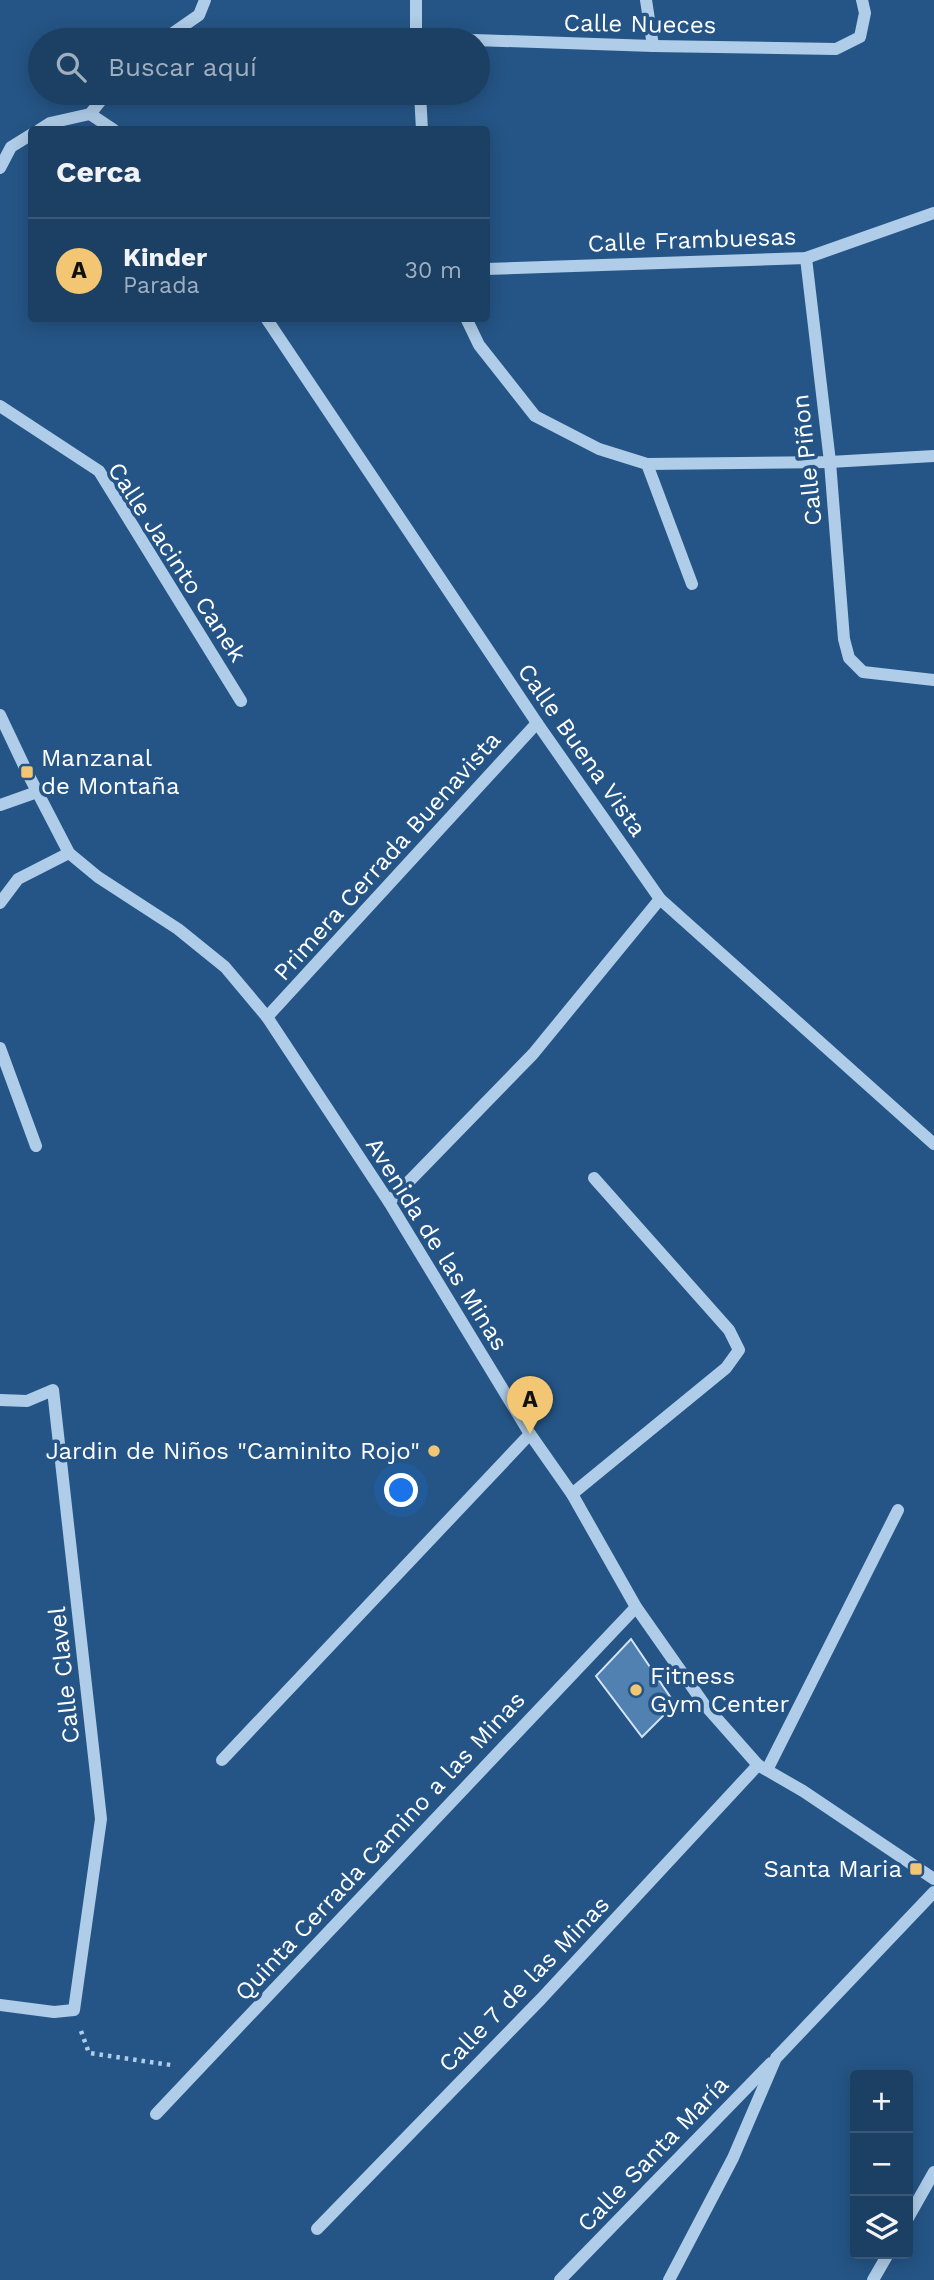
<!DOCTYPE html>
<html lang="es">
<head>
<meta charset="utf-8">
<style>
  :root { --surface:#1c4064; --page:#25476a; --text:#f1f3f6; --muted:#a0afbf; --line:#3a5978; --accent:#f2c673 }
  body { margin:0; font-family:"Work Sans",sans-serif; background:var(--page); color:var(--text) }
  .controls { position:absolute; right:21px; bottom:21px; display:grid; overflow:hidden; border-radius:7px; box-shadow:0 4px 18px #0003 }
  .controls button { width:63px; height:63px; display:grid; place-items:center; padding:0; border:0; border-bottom:2px solid var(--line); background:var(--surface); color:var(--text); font:35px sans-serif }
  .you { position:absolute; left:402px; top:1491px; width:24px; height:24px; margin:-18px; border:5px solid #fff; border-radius:50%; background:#1a73e8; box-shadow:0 0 0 10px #1a73e833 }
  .badge { display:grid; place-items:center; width:46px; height:46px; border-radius:50%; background:var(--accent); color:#111; font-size:23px; font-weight:700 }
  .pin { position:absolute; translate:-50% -58px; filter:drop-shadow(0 2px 4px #0008) }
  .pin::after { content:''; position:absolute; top:37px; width:24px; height:21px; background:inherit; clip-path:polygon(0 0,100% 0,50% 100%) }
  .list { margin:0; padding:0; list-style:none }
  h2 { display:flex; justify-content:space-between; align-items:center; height:91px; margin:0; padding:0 28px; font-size:30px }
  h2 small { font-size:23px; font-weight:400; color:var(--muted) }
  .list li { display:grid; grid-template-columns:46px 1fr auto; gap:21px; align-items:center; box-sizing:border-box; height:105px; padding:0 28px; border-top:2px solid var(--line) }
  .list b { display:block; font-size:26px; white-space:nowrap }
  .list p { margin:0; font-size:23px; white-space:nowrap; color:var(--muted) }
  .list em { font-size:23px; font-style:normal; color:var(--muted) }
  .icon { flex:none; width:38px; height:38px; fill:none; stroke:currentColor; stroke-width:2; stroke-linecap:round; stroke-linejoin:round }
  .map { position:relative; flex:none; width:934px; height:2280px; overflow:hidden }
  .search { position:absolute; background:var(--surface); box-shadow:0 4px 18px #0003; left:28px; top:28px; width:462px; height:77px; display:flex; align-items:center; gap:18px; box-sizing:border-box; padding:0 24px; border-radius:38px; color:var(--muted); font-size:26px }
  .panel { position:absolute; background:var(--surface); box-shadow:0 4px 18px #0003; left:28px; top:126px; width:462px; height:196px; border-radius:7px }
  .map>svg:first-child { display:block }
</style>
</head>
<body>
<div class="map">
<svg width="934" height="2280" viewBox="0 0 934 2280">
  <rect width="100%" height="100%" fill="#255586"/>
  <!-- building -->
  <path fill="#5181b0" stroke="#d3e5f7" stroke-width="2" d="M631,1639L675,1704L642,1737L596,1676Z"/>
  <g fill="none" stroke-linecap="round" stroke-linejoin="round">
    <!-- path -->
    <path stroke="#afcde8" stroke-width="4.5" stroke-dasharray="3.5 5" stroke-linecap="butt" d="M81,2031L89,2053L171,2065"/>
    <!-- minor -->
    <g stroke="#afcde8" stroke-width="12">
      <path d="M416,0V40"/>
      <path d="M646,0L653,46"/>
      <path d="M416,38L653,46L836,49L860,37L865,13L862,0"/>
      <path d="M163,40L199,15L205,0"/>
      <path d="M420,93L422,130"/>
      <path d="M90,114L114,130"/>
      <path d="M39,130L50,123L90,114L107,93"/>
      <path d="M0,168L11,147L32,134"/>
      <path d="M806,258L830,462L844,639L849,658L863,672L934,680"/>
      <path d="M486,269L806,258L934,213"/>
      <path d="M266,318L537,723L660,899L934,1144"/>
      <path d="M466,318L479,345L535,416L599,449L647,464L692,584"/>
      <path d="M0,406L99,471L241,701"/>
      <path d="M647,464L830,462L934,456"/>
      <path d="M0,715L27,772L69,853L98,877L178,929L225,967L267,1017L389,1202L530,1434L572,1494L636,1607L704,1704L758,1765L803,1791L934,1879"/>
      <path d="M0,805L37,792"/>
      <path d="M0,903L18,879L69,853"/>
      <path d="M267,1017L537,723"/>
      <path d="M0,1048L36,1146"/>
      <path d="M389,1202L533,1054L660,899"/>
      <path d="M0,1400L27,1401L53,1390L101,1819L74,2010L54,2012L0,2005"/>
      <path d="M572,1494L726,1368L739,1350L729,1330L594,1178"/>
      <path d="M222,1760L530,1434"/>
      <path d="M767,1770L898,1510"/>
      <path d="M156,2114L636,1607"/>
      <path d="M908,2218L934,2172"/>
      <path d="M317,2229L541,1999L758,1765"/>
      <path d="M560,2280L771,2063"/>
      <path d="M669,2280L733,2158L776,2058L934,1892"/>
      <path d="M873,2280L888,2254"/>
    </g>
  </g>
  <!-- markers -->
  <g fill="#f2c673" stroke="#255586" stroke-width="2.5">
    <rect x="20" y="765" width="14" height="14" rx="3.5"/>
    <circle cx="434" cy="1451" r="7"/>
    <circle cx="636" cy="1690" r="7"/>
    <rect x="909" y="1862" width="14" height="14" rx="3.5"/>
  </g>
  <g text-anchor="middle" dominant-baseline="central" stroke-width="7" stroke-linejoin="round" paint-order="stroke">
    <!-- street labels -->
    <g font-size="24" fill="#fff" stroke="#255586">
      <text transform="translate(640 24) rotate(1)">Calle Nueces</text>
      <text transform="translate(692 240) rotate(-2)">Calle Frambuesas</text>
      <text transform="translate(807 460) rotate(-96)">Calle Piñon</text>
      <text transform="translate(177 562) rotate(57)">Calle Jacinto Canek</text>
      <text transform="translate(582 750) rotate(55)">Calle Buena Vista</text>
      <text transform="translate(387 856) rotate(-48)">Primera Cerrada Buenavista</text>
      <text transform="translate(437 1244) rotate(58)">Avenida de las Minas</text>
      <text transform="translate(64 1675) rotate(-96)">Calle Clavel</text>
      <text transform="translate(380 1846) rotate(-47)">Quinta Cerrada Camino a las Minas</text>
      <text transform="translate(524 1984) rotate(-46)">Calle 7 de las Minas</text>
      <text transform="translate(653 2154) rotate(-46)">Calle Santa María</text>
    </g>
    <!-- poi labels -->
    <g font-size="24" fill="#fff" stroke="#255586" text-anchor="start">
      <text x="41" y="758">Manzanal<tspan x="41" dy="28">de Montaña</tspan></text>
      <text x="420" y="1451" text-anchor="end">Jardin de Niños "Caminito Rojo"</text>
      <text x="650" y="1676">Fitness<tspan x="650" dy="28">Gym Center</tspan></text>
      <text x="902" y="1869" text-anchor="end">Santa Maria</text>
    </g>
  </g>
</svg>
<div class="controls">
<button>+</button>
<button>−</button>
<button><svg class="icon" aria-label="layers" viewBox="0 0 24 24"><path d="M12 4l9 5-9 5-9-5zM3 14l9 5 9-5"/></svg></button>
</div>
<div class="you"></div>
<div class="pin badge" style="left:530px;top:1434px">A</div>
<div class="search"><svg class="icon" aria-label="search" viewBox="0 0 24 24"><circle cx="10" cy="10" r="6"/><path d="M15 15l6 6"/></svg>Buscar aquí</div>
<section class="panel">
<h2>Cerca<small></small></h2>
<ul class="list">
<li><span class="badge">A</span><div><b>Kinder</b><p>Parada</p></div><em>30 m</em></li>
</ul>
</section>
</div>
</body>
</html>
